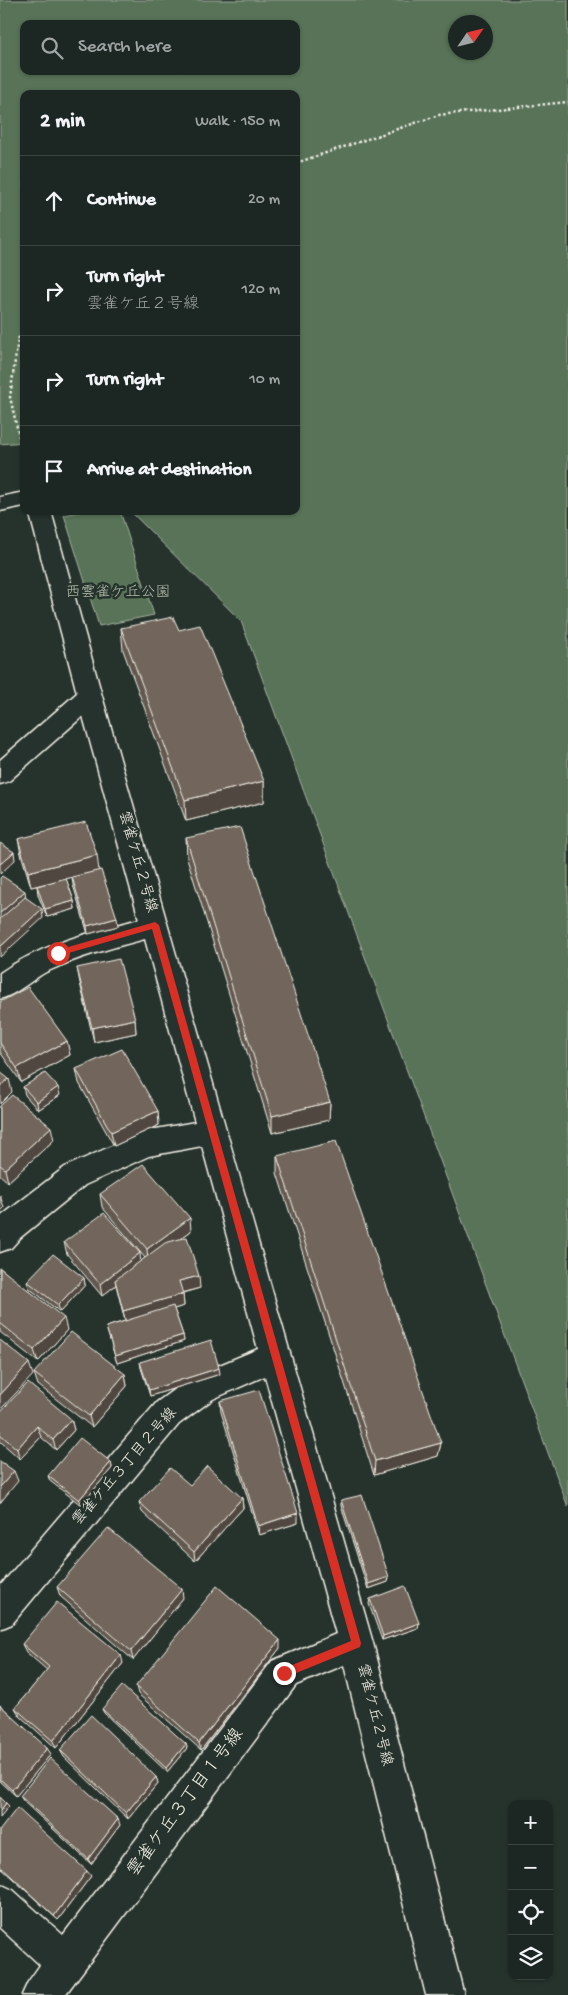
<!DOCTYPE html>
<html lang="en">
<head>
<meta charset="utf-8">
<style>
  :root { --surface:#1c2622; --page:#252e2a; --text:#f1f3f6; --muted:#a0a5a5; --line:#3a4340 }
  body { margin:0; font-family:"Gochi Hand","Klee One",sans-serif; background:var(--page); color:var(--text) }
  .controls { position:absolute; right:15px; bottom:15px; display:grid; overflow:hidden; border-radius:10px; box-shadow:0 1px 4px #0004 }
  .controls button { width:45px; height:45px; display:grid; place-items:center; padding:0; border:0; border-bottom:1px solid var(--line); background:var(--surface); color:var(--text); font:25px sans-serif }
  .compass { position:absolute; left:448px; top:15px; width:45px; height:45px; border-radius:50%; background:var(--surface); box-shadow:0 1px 4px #0004; rotate:55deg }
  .stop { position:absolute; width:15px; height:15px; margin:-11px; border:4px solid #d93025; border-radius:50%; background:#fff }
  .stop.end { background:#d93025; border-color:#fff; box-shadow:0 1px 5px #0008 }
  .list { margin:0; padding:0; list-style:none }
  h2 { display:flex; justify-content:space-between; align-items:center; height:65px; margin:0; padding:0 20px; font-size:21px }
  h2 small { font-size:16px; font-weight:400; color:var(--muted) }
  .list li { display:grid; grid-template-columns:32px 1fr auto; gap:15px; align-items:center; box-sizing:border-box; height:90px; padding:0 20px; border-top:1px solid var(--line) }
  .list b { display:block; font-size:19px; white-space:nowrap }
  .list p { margin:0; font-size:16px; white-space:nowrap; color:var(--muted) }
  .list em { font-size:16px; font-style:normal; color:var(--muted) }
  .icon { flex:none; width:28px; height:28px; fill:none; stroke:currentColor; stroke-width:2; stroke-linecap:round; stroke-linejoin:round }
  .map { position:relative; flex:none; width:568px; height:1995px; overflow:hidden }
  .search { position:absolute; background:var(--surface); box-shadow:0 1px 4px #0004; left:20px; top:20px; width:280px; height:55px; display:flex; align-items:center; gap:12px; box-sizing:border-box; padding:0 18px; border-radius:10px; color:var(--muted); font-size:19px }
  .panel { position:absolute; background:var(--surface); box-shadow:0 1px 4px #0004; left:20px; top:90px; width:280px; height:425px; border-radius:10px }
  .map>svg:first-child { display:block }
</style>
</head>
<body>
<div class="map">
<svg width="568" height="1995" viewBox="0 0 568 1995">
  <rect width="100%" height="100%" fill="#26332d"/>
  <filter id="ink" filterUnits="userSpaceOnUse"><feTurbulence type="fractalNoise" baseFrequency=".02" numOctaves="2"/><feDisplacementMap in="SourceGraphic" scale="10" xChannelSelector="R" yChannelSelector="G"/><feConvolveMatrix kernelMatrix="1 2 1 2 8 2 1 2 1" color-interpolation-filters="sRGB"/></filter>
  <g filter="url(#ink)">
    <!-- green -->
    <g fill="#587359" stroke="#a6b2a0" fill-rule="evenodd">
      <path d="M0,0H568V1507L241,621L130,511H296V94H24V442L0,444ZM456,22H486V52H456ZM24,24H296V71H24Z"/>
      <path d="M85,511H120L154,615L99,626L64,515Z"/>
    </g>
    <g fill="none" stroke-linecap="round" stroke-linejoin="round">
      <!-- minor casing -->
      <g stroke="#f4f1e8" stroke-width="3">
        <g id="minor">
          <path d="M24,492V506L0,511V497Z"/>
          <path d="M29,511H51L102,696L373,1643L464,1995H426L344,1665L296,1685L65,1995H22L28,1982L40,1965L0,1928V1884L13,1890L63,1935L272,1661L336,1634L265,1376L213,1399L179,1424L12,1624L0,1629V1586L157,1402L191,1377L258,1349L202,1146L149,1156L85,1185L21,1237L11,1248L0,1252V1217L65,1167L145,1131L195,1122L145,939C111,948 78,957 46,972C30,981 17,994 0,999V973C41,944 92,932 139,919L83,716L9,781L0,784V760L77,693Z"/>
        </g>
      </g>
      <!-- path -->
      <g stroke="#f4f1e8" stroke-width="2.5" stroke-dasharray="2.5 2.5" stroke-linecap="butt">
        <path d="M296,163L439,115L568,102"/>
        <path d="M24,328L18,339L10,397L24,458"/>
      </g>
      <!-- minor -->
      <use href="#minor" fill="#26332d" fill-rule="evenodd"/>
    </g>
    <!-- wall -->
    <g fill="#62584f" stroke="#f4f1e8">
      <path d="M121,628L179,630L264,781V802L186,821L123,650Z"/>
      <path d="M186,838L330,1102L329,1120L272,1133L187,858Z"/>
      <path d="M18,839L99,871L118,926L88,934L73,885L72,877L66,879L74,901L75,909L47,917L38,895L37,886L49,883L31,887L21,854Z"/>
      <path d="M77,968L135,1019L136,1033L94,1042L80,983Z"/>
      <path d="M0,1002L67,1041L70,1055L21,1082L0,1052Z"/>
      <path d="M76,1069L158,1111L159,1125L114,1146L79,1083Z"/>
      <path d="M23,1087L60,1095L38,1110L25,1095Z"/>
      <path d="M0,1106L54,1140L8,1182L0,1175Z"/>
      <path d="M277,1156L441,1443L438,1456L374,1475L277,1173Z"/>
      <path d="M100,1194L191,1231L179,1240L200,1288L183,1293L184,1306L174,1309L183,1335L184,1341L117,1363L106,1327L125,1321L116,1285L102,1296L67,1254L64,1242L141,1261L145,1258L102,1207Z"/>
      <path d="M0,1268L67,1330L38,1362L0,1332Z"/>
      <path d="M84,1278L85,1285L60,1312L29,1288L27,1281Z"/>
      <path d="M140,1362L220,1374L150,1396L141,1368Z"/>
      <path d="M34,1373L125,1374L127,1386L92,1427L38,1385Z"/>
      <path d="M220,1401L298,1523L259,1535L221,1412Z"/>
      <path d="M0,1412L71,1419L74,1430L56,1450L41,1437L20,1459L0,1441Z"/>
      <path d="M111,1462L112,1468L81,1505L50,1481L48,1476Z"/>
      <path d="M242,1498L243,1508L195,1561L142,1512L139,1502Z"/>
      <path d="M341,1500L388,1582L368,1589L341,1506Z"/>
      <path d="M57,1587L183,1598L133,1660L60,1596Z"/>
      <path d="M370,1599L418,1628L382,1640L369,1604Z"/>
      <path d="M22,1644L123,1663L56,1748L20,1716L15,1708L47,1670L26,1652Z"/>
      <path d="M280,1648L201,1750L138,1694L136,1686Z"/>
      <path d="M0,1705L51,1754L16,1796L0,1781Z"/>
      <path d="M102,1709L186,1744L187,1748L167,1772L104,1713Z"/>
      <path d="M60,1750L156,1777L158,1783L128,1819L64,1757Z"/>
      <path d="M20,1796L120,1825L91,1864L24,1802Z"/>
      <path d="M0,1830L91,1876L58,1920L0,1867Z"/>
    </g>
    <!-- shaded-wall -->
    <g fill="#504740" stroke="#f4f1e8">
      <path d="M264,781V802L186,821L185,800Z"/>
      <path d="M14,852L15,860L0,874V864Z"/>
      <path d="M97,855L99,871L31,887L28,872Z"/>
      <path d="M25,891L26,900L0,923V913Z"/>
      <path d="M74,901L75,909L47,917L45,909Z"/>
      <path d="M42,909L43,918L0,957V947Z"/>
      <path d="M117,918L118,926L88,934L87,926Z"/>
      <path d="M135,1019L136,1033L94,1042L92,1028Z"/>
      <path d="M67,1041L70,1055L21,1082L17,1068Z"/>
      <path d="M9,1079L12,1092L0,1104V1086Z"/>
      <path d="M58,1087L60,1095L38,1110L37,1102Z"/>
      <path d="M330,1102L329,1120L272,1133V1116Z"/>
      <path d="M158,1111L159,1125L114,1146L111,1132Z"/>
      <path d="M51,1127L54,1140L8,1182L5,1169Z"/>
      <path d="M0,1195L4,1208L0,1212Z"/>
      <path d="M190,1218L191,1231L148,1262L147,1249Z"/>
      <path d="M140,1253L141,1266L115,1280L116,1285L102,1296L100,1284Z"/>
      <path d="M199,1276L200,1288L181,1293L179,1281Z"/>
      <path d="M84,1278L85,1285L60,1312L58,1305Z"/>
      <path d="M183,1294L184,1306L126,1323L123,1311Z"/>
      <path d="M64,1318L67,1330L38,1362L34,1350Z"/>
      <path d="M183,1335L184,1341L117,1363L115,1356Z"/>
      <path d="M29,1363L33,1375L0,1410V1395Z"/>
      <path d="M219,1368L220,1374L150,1396L149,1390Z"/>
      <path d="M125,1374L127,1386L92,1427L89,1416Z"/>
      <path d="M71,1419L74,1430L56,1450L53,1440Z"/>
      <path d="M37,1426L41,1437L20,1459L17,1449Z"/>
      <path d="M441,1443L438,1456L374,1475L375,1461Z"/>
      <path d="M111,1462L112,1468L81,1505L79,1500Z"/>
      <path d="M14,1471L18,1481L0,1503V1487Z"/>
      <path d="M242,1498L243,1508L195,1561L194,1552Z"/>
      <path d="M298,1513V1523L259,1535L258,1526Z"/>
      <path d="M389,1577L388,1582L368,1589V1584Z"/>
      <path d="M182,1589L183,1598L133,1660L131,1651Z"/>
      <path d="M419,1623L418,1628L382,1640L383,1636Z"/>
      <path d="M280,1640V1648L201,1750L199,1743Z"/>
      <path d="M121,1655L123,1663L56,1748L53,1741Z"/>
      <path d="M186,1744L187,1748L167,1772L166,1768Z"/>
      <path d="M47,1748L51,1754L16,1796L12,1790Z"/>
      <path d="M156,1777L158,1783L128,1819L126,1813Z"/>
      <path d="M6,1803L9,1806L0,1817V1811Z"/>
      <path d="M118,1819L120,1825L91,1864L88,1859Z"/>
      <path d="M87,1871L91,1876L58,1920L54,1916Z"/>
    </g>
    <!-- building -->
    <g fill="#72665c" stroke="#f4f1e8">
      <path d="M173,617L179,630L200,625L264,781L185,800L121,628Z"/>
      <path d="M86,822L97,855L28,872L18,839Z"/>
      <path d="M240,827L330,1102L272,1116L186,838Z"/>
      <path d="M0,843L14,852L0,864Z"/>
      <path d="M101,870L117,918L87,926L72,877Z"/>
      <path d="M2,876L25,891L0,913V878Z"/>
      <path d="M66,878L74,901L45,909L37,886Z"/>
      <path d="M25,897L42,909L0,947V919Z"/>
      <path d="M119,959L135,1019L92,1028L77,968Z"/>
      <path d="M28,987L67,1041L17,1068L0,1043V1002Z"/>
      <path d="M122,1049L158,1111L111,1132L76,1069Z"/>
      <path d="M0,1072L9,1079L0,1086Z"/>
      <path d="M45,1073L58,1087L37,1102L23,1087Z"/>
      <path d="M12,1095L51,1127L5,1169L0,1165V1106Z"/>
      <path d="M336,1141L441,1443L375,1461L277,1156Z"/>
      <path d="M143,1164L190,1218L147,1249L100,1194Z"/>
      <path d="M104,1213L140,1253L100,1284L64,1242Z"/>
      <path d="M187,1237L199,1276L179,1281L183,1294L123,1311L115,1280L165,1243Z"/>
      <path d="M53,1254L84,1278L58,1305L27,1281Z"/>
      <path d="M0,1268L64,1318L34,1350L0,1323Z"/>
      <path d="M173,1306L183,1335L115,1356L106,1327Z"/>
      <path d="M71,1332L125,1374L89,1416L34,1373Z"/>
      <path d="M0,1340L29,1363L0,1395Z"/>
      <path d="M211,1340L219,1368L149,1390L140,1362Z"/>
      <path d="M28,1383L71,1419L53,1440L37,1426L17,1449L0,1434V1412Z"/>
      <path d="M259,1390L298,1513L258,1526L220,1401Z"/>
      <path d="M80,1438L111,1462L79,1500L48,1476Z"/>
      <path d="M0,1461L14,1471L0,1487Z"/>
      <path d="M207,1466L242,1498L194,1552L139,1502L170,1468L190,1485Z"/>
      <path d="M362,1495L389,1577L368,1584L341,1500Z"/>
      <path d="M108,1528L182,1589L131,1651L57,1587Z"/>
      <path d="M217,1586L280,1640L199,1743L136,1686Z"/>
      <path d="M405,1586L419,1623L383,1636L370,1599Z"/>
      <path d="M57,1602L121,1655L53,1741L15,1708L49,1667L22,1644Z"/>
      <path d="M122,1686L186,1744L166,1768L102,1709Z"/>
      <path d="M0,1705L47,1748L12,1790L0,1779Z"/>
      <path d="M91,1715L156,1777L126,1813L60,1750Z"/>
      <path d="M50,1758L118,1819L88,1859L20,1796Z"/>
      <path d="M0,1797L6,1803L0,1811Z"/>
      <path d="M17,1808L87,1871L54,1916L0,1866V1830Z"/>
    </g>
  </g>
  <!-- route -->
  <path fill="#d93025" d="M155,922L159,925L361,1643L360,1647L284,1678L279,1673L280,1670L351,1641L152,929L58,956L55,953L58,950Z"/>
  <g text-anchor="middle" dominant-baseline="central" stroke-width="5" stroke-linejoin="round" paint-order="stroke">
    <!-- park labels -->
    <g font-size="15" fill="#b6bfaf" stroke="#26332d">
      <text x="118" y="593">西雲雀ケ丘公園</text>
    </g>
    <!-- street labels -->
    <g font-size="15" fill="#f4f1e8" stroke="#26332d">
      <text transform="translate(137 862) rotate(74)">雲雀ケ丘２号線</text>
      <text transform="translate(125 1467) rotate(-49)">雲雀ケ丘３丁目２号線</text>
      <text transform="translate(374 1715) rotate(76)">雲雀ケ丘２号線</text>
    </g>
    <!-- near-street labels -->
    <g font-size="18" fill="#f4f1e8" stroke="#26332d">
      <text transform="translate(186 1803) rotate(-53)">雲雀ケ丘３丁目１号線</text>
    </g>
  </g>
</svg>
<div class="controls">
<button>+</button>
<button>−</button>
<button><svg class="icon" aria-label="locate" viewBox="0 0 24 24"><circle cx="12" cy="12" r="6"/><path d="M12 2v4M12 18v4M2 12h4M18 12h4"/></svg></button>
<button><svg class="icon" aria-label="layers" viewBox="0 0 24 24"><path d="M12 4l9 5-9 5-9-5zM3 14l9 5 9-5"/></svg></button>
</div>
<svg class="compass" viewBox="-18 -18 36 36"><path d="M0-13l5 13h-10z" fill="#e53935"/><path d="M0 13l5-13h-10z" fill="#a0a5a5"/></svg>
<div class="stop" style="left:58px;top:953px"></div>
<div class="stop end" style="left:284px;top:1673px"></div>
<div class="search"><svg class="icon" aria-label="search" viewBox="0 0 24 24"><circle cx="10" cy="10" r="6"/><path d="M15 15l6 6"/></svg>Search here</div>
<section class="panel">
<h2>2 min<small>Walk · 150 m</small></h2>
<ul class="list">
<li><svg class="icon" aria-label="ahead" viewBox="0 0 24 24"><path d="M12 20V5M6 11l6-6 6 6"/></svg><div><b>Continue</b></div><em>20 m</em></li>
<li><svg class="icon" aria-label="right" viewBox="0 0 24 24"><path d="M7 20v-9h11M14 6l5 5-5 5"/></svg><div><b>Turn right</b><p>雲雀ケ丘２号線</p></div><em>120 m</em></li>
<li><svg class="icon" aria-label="right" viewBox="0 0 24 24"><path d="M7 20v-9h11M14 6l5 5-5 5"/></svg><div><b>Turn right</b></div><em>10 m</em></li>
<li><svg class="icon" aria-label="arrive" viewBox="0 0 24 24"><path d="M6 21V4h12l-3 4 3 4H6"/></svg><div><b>Arrive at destination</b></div></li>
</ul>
</section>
</div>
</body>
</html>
